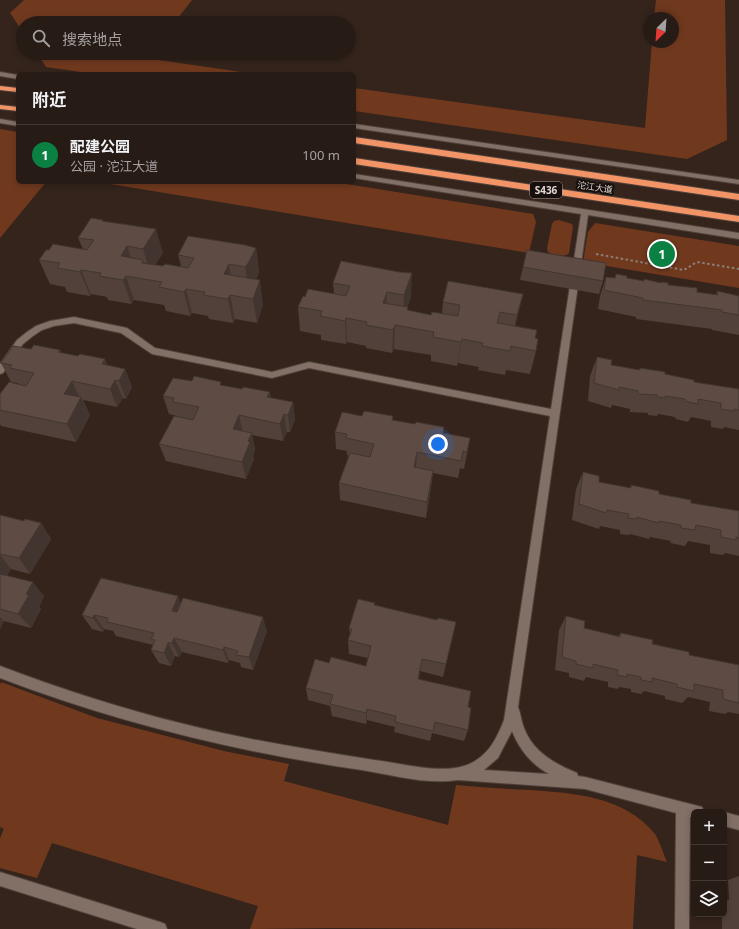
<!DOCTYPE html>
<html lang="zh">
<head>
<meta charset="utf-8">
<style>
  :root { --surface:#271b15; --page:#332822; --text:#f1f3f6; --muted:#a4a1a0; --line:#433934; --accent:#0b8043 }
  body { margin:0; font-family:"Noto Sans","Noto Sans SC",sans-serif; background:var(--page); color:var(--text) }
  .controls { position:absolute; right:12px; bottom:12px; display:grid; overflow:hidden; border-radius:6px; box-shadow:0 2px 6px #0003 }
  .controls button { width:36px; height:36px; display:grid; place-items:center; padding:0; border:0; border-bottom:1px solid var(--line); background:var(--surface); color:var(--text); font:20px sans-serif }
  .compass { position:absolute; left:643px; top:12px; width:36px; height:36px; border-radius:50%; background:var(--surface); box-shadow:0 2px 6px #0003; rotate:205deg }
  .you { position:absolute; left:438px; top:444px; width:14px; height:14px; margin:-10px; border:3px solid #fff; border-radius:50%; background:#1a73e8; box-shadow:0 0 0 6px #1a73e833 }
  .badge { display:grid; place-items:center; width:26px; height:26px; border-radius:50%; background:var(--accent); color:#fff; font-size:13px; font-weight:700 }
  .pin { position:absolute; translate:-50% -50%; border:2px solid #fff; box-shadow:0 1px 4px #0006 }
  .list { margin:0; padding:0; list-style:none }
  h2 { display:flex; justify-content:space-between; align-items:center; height:52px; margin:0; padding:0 16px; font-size:17px }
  h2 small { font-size:13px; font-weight:400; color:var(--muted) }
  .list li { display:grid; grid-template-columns:26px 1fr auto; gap:12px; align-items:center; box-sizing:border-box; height:60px; padding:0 16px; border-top:1px solid var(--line) }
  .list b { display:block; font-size:15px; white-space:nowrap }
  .list p { margin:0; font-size:13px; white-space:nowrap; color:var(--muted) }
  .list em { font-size:13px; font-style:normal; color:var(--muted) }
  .icon { flex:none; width:22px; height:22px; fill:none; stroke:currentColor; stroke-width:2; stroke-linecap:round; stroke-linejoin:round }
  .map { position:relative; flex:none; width:739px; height:929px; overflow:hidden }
  .search { position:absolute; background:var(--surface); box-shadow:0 2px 6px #0003; left:16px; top:16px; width:340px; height:44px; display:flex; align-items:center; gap:10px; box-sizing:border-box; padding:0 14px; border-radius:22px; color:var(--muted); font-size:15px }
  .panel { position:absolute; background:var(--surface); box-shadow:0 2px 6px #0003; left:16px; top:72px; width:340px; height:112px; border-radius:6px }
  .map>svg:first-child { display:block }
</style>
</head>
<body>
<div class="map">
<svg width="739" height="929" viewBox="0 0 739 929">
  <rect width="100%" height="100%" fill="#34241c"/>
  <!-- green -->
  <g fill="#70391e">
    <path d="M24,0H192L174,23H23V32L10,13Z"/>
    <path d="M656,0H725L727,140L687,159L354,111V88L645,128L652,42H673V18H654Z"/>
    <path d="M37,53H149L145,58L255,74H95L46,67Z"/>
    <path d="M0,129L18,132V182H46L0,238Z"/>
    <path d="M98,182H334L533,214L536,222L529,253Z"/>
    <path d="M559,220L572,224L573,227L569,253L567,255L560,256L552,254L548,252L547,248L552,224L554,221Z"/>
    <path d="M595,223L739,246V288L583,262L588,232Z"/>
    <path d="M1,682L97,718L224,751L289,764L284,781L448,825L456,785C480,787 504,789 529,790C574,793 624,796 655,834C660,842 663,853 667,862L637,855L633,929L327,928L250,929L258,906L52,843L37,878L0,868V838L4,829L0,827V685Z"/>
  </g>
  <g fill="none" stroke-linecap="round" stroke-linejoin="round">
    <!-- minor casing -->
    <g stroke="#4f423b" stroke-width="2">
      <g id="minor">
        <path d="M0,72L18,75V79L0,76Z"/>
        <path d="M0,119L18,122V126L0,123Z"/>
        <path d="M354,124L739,180V184L354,128Z"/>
        <path d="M354,174L739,233V239L588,215L518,707C521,714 521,721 524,728C533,752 555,764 577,773L578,776L585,777L702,807L704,812H694V818L690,817L689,929H675L676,813L585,789L458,780C427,785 392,775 362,770C237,752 118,723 0,678V666C61,689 122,709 184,724C247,740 311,750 374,760C400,763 439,774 464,766C486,759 496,741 504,720L550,416L309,368L272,378L152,354L121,333L74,323L54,326L42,330L33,336L23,344L3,373L0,374V364L17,340L27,332L36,326L50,321L74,317L127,328L155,348L272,372L309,362L551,409L581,214L354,178ZM512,731C519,749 532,765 549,774L484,770L498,758Z"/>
        <path d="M724,812L739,816V830L724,826Z"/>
        <path d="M0,872L160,922L165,924L167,929H137L0,886Z"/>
      </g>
    </g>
    <!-- highway casing -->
    <g stroke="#4f423b" stroke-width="2">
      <g id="highway">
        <path d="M0,86L18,88V92L0,90Z"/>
        <path d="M0,105L18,107V111L0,109Z"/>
        <path d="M354,137L739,194V200L354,143Z"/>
        <path d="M354,158L739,216V222L354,164Z"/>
      </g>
    </g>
    <!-- path -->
    <path stroke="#8a7d76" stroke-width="2" stroke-dasharray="2.5 2.5" stroke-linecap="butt" d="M596,254L684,270L697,262L739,269"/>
    <!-- minor -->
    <use href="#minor" fill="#826f66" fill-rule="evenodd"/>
    <!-- highway -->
    <use href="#highway" fill="#f39466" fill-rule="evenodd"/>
  </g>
  <!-- wall -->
  <g fill="#51413a">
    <path d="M103,221L163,253L155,265L163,266H181L178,255L256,248L259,272L256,280L263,305L257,323L235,319L233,323L209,319L208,316L192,313L190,316L166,311L164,305L134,300L131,304L108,300L107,297L91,294L90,296L67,292L65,287L50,284L39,260L49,250L83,249L78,238Z"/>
    <path d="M527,250L603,281L599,294L520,280Z"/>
    <path d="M341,261L411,297L407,307H408V310L431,315L442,313L443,302L523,294L515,326L535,338L536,351L530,374L506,370L505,375L478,370L479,367L458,363L457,366L431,361V355L394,349L392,353L366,348V346L347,342L346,344L321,340V335L300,331L298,307L305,297L334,294L333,283Z"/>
    <path d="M616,274L627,278L644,281V279L697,292L716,295L717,291L739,296V337V335L712,330V329L636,319V317L598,309L600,296L606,277L615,278Z"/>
    <path d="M31,349L60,350L61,353L78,356L105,359L107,365L125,369L132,387L126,399L123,398L117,407L83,400L90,415L76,442L1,426L0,424V394L19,384L18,383L11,382L1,363Z"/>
    <path d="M597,357L611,365L639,370L640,368L694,382L739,389V430L724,427L723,429L711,427V421L691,417L688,422L676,419L675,417L658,414L657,416L648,415V413L630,412V409L612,405L611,408L588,401L590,376Z"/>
    <path d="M192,381L222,385L271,398L293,402L295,420L290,432H287L283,441L252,435L255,450L253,456L254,459L246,479L166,461L159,444L178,417L177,416L169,414L163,396Z"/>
    <path d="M362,416H393V420L444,433L470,438L464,469L460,468L458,478L433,473L431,488L426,518L340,500L339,483L349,456L347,455V451L336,449L335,432Z"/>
    <path d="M583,472L599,482L630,488L631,485L691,503L739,511V556L725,553L723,555L710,553V545L688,541L685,546L670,543L671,541L650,537L649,539L630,534L629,535L620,534V530L600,526L599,529L572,520L576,489Z"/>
    <path d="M0,515L24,521L41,523L51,539L30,574L11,569L7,575L44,596L39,607L41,609L31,628L4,621L0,629Z"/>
    <path d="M375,603V605L437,620L456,622L443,677L420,671L419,679L468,707V730L464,741L432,733L430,741L394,732L395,727L367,720L366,724L332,716L330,706L308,700L306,688L329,663L366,666L368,658L349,654L348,640L350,635L349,628Z"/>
    <path d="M181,604L267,631L253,670L241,667L240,663L229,660L228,663L182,652L179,657L175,656L171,666L159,663L151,650L153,645L116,636L113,631L104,629L103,632L92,629L82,615Z"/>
    <path d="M566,616L584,628L618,636L621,633L689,655L739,665V714L728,712L725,714L709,711L710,702L688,697L682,703L665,699V696L644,691L641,694L631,692V689L619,687L618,689L608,687V682L586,677L584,681L569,677V673L555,670L559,630Z"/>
    <path d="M739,876V929H722V914H724V911L726,910L725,901L729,900L728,880Z"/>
  </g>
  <!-- shaded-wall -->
  <g fill="#423530">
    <path d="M156,229L163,253L150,273L143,249Z"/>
    <path d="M127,246L135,271L121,256Z"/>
    <path d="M256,248L259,272L253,286L249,291L245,267Z"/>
    <path d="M229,264L233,289L224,274Z"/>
    <path d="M81,270L91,294L90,296L80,272Z"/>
    <path d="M412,273L411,297L403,319L404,295Z"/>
    <path d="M126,276L134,300L131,304L123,280Z"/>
    <path d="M260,280L263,305L257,323L253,299Z"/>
    <path d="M186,289L192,313L190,316L184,292Z"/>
    <path d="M387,292L386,316L383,303Z"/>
    <path d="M523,294L517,318L512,339L517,315Z"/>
    <path d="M230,295L235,319L233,323L228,299Z"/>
    <path d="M346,318L347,342L346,344L345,321Z"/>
    <path d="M395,325L394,349L392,353L393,330Z"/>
    <path d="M462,339L458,363L457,366L461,342Z"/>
    <path d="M105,359L113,378L102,364Z"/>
    <path d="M125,369L132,387L126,399L119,381Z"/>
    <path d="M115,380L123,398L117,407L110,389Z"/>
    <path d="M72,381L80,399L81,397L90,415L76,442L67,424L64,394Z"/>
    <path d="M270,392L273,410L267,397Z"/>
    <path d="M293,402L295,420L290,432L288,415Z"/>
    <path d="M284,414L287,432L283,441L280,424Z"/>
    <path d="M239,415L243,433L233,429Z"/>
    <path d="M252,433L255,450L253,456L254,459L246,479L242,462L248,441Z"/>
    <path d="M470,438L467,455L464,469L467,452Z"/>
    <path d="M417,452L416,470L414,467Z"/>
    <path d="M433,471L431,488L426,518L427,502Z"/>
    <path d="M41,523L51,539L30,574L19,558Z"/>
    <path d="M0,555L11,569L1,586L0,584Z"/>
    <path d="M33,582L44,596L39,607L41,609L31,628L18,614L26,594Z"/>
    <path d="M178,596L184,611L179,625L172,611Z"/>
    <path d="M94,615L104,629L103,632L93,618Z"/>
    <path d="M0,617L4,621L0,629Z"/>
    <path d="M263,617L267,631L253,670L249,657Z"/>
    <path d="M174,638L182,652L179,657L172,643Z"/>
    <path d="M168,643L175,656L171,666L164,653Z"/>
    <path d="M224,647L229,660L228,663L223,650Z"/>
    <path d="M367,709V720L366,724V713Z"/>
  </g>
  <!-- building -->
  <g fill="#5e4c44" stroke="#423530">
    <path d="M91,218L103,220L102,221L156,229L143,249L127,246L121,256L143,260L142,263L163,266L165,264L188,268L194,258L178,255L188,236L245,245L256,248L249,262L245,267L229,264L224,274L260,280L253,299L230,295L228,299L203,295L205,292L186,289L184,292L159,287L162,282L126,276L123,280L99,276L101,273L81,270L80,272L57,268L60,263L39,260L46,250H49L53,244L87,250L94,240L78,238Z"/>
    <path d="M527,250L606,263L603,281L523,267Z"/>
    <path d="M341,261L399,272L412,273L404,295L387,292L383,303L408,307L407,310L431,315L432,312L458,316L460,305L443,302L448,281L523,294L517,315L500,312L497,323L537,330L535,338L538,339L536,351L511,346L510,351L482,346L483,343L462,339L461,342L433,337L434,332L395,325L393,330L366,325L367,322L346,318L345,321L320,316L322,311L298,307L303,296L305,297L308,289L346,296L350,286L333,283Z"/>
    <path d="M616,274L627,276V278L644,281V279L661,283V282L668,283V285L697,288V292L718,295L717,291L739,296V315L722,312V310L643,300V298L604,290L606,277L615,278Z"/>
    <path d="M34,345L60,350L58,352L78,356L80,354L105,359L102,364L125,369L119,381L115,380L110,389L72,381L64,394L81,397L67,424L0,410V394L9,382L26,386L34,373L10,368L12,365L1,363L13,346L31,349Z"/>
    <path d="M597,357L612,360L611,365L640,370V368L665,372V374L694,380V382L739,389V410L734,409V411L721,409V403L698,399V404L685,401V399L665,396V398L657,397V395L638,394V391L619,387V390L594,383Z"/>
    <path d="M194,376L221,382L220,385L242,389L243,387L270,392L267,397L293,402L288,415L284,414L280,424L239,415L233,429L252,433L248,441L250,442L242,462L159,444L174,416L193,420L199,407L173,402L174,398L163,396L173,378L192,381Z"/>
    <path d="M364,411L393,416L392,420L415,424L416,422L444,427L443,433L470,438L467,452L463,451L461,461L417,452L414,467L433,471L427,502L339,483L350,453L370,457L374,444L346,438L347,434L335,432L342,412L362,416Z"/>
    <path d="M583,472L599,476V482L631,488V485L659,491V494L691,500V503L739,511V538L736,537V540L721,537V530L696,525L695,530L681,528V525L659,521V523L637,517V519L628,518L629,514L607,510L606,513L579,504Z"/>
    <path d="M0,515L24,521L25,519L41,523L19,558L0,554Z"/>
    <path d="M0,574L33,582L26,594L29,595L18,614L0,609Z"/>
    <path d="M101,578L178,596L172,611L177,612L183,598L263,617L249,657L236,655L238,651L224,647L223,650L174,638L172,643H168L164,653L151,650L155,640L151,639L154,633L107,622L108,618L94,615L93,618L82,615Z"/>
    <path d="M358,599L375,603L374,605L437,620L438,618L456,622L446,664L422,659L418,679L471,691L468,707L471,708L468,730L435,722L433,731L395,722L396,716L367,709L366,713L330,704L333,695L306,688L315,659L329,663L331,657L366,666L371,646L348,640L352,629L349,628Z"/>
    <path d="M566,616L585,621L584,628L620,637L621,633L653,640L652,644L689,652V655L739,665V703L723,699V690L694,684V691L677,687V684L652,678V682L641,680V677L627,674V677L617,675L618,670L593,664V668L576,664V661L562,657Z"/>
  </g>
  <g text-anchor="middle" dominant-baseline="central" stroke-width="4" stroke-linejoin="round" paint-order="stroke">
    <!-- far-street labels -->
    <g font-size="9" fill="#e2d7d2" stroke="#160f0c">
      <text transform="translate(595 187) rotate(9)">沱江大道</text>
    </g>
    <!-- shield labels -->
    <rect fill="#160f0c" stroke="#a59b97" stroke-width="1" x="530" y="182" width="32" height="16" rx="3"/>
    <g font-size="10" font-weight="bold" fill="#e2d7d2">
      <text x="546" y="190">S436</text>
    </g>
  </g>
</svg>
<div class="controls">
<button>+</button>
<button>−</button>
<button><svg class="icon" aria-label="layers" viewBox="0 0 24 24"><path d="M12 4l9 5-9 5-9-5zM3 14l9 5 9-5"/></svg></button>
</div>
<svg class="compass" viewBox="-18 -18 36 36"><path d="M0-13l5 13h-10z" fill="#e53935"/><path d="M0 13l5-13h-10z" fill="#a4a1a0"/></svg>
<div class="you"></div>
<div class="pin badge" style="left:662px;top:254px">1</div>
<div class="search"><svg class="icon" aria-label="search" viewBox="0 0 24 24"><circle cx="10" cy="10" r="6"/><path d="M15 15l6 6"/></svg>搜索地点</div>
<section class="panel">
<h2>附近<small></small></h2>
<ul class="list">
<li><span class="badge">1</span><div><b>配建公园</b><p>公园 · 沱江大道</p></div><em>100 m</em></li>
</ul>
</section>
</div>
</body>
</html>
